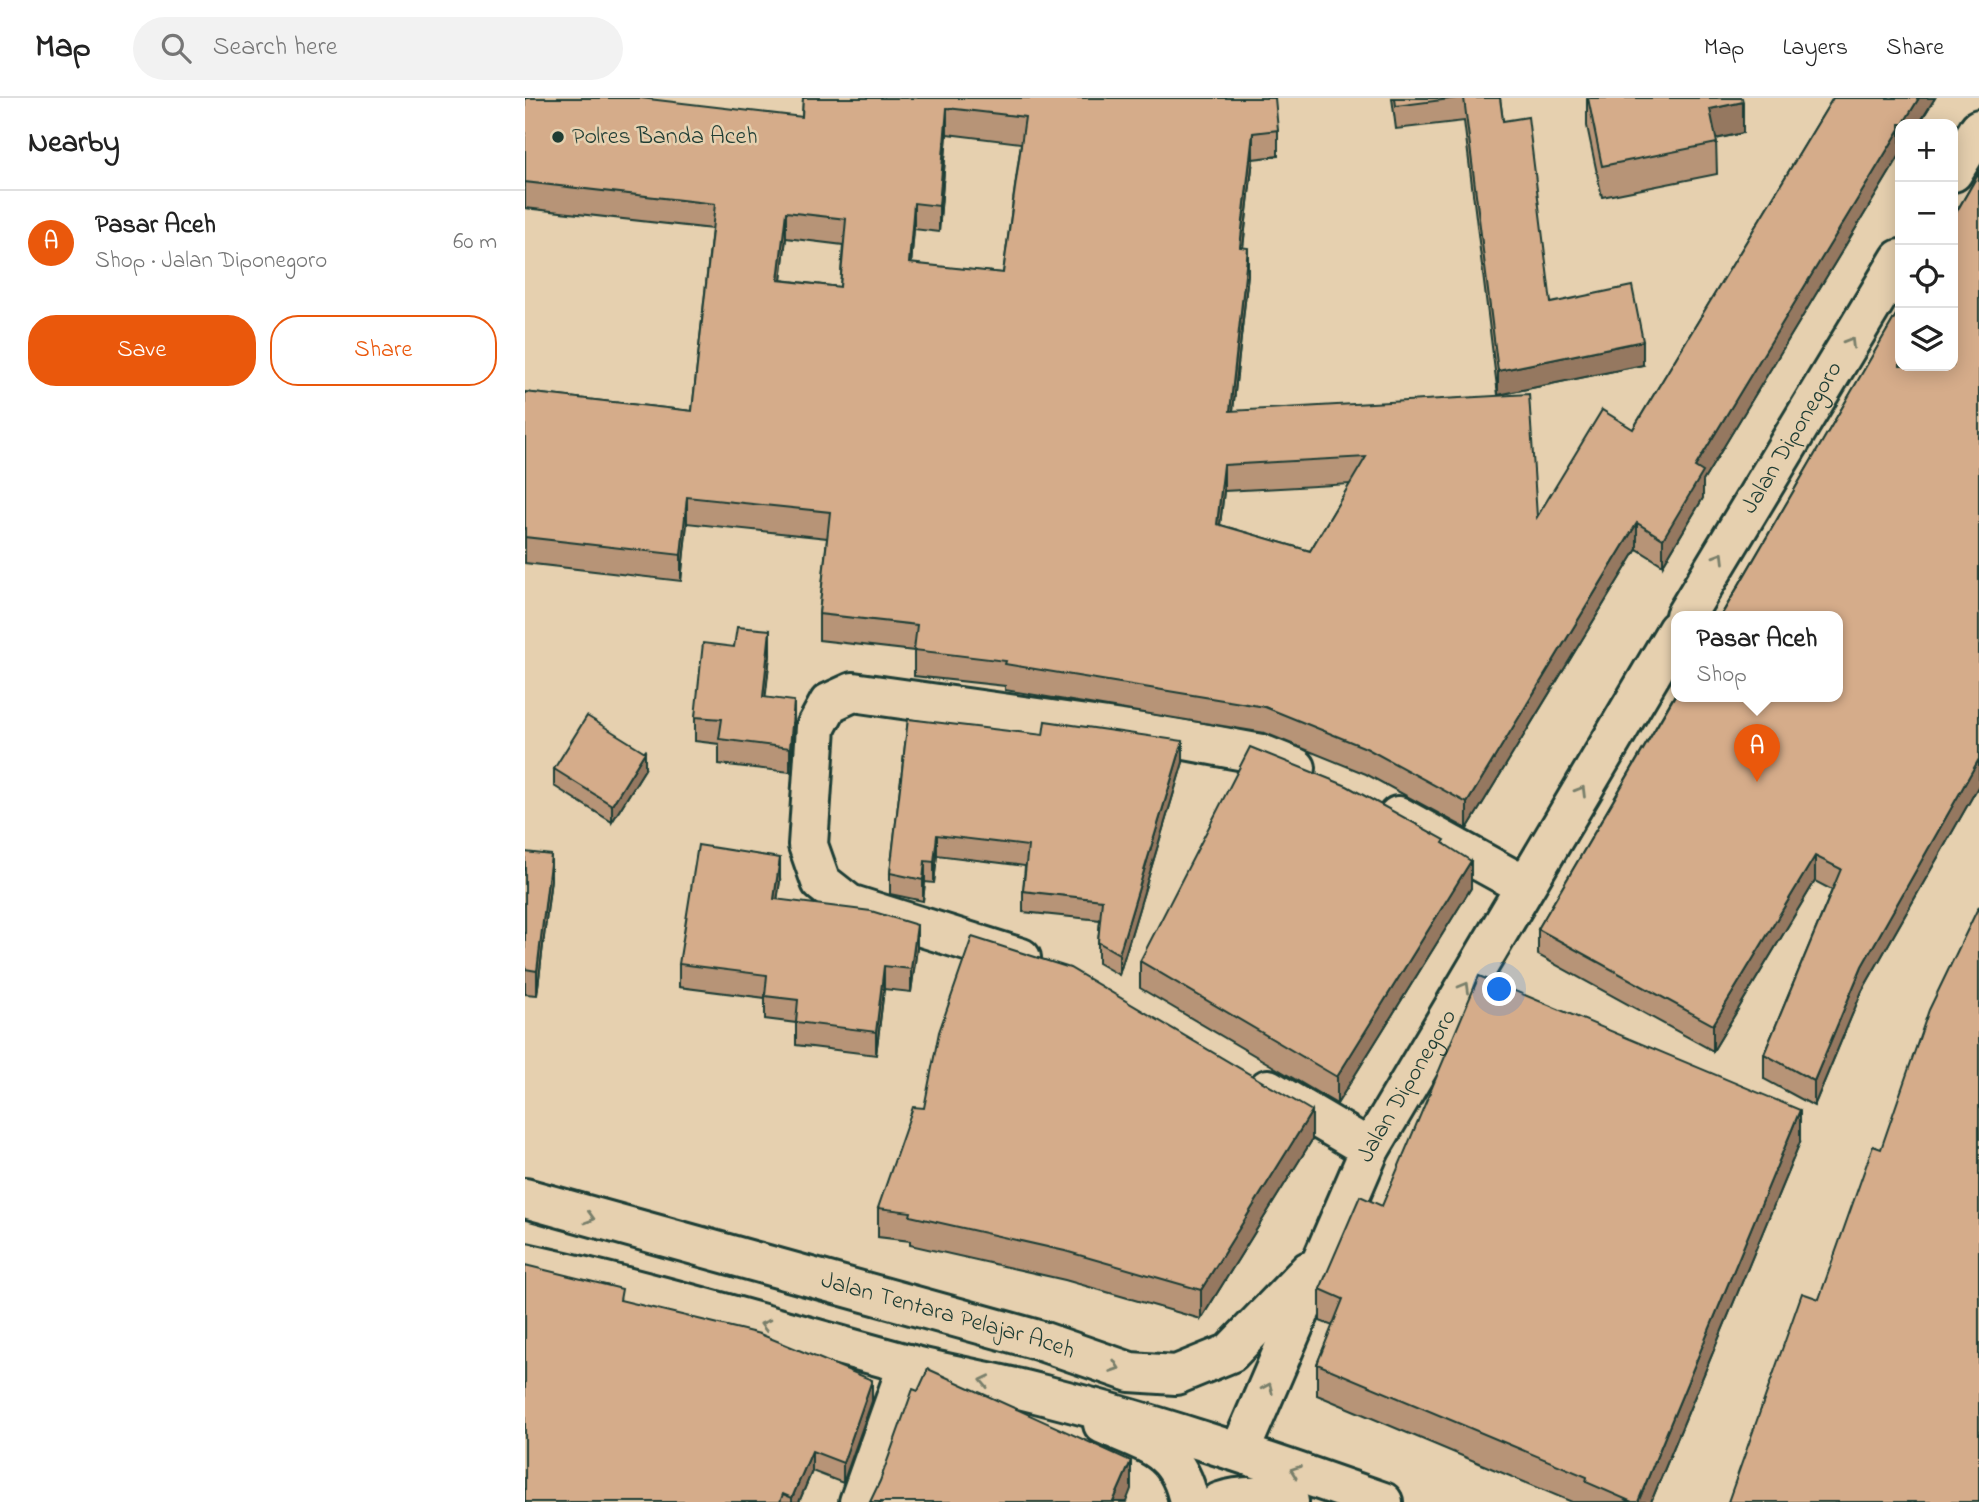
<!DOCTYPE html>
<html lang="en">
<head>
<meta charset="utf-8">
<style>
  :root { --surface:#fff; --page:#f2f2f2; --text:#222; --muted:#767676; --line:#e0e0e0; --accent:#ea580c }
  body { margin:0; font-family:"Indie Flower",sans-serif; background:var(--page); color:var(--text) }
  .controls { position:absolute; right:21px; top:21px; display:grid; overflow:hidden; border-radius:14px; box-shadow:0 4px 18px #0003 }
  .controls button { width:63px; height:63px; display:grid; place-items:center; padding:0; border:0; border-bottom:2px solid var(--line); background:var(--surface); color:var(--text); font:35px sans-serif }
  .you { position:absolute; left:975px; top:892px; width:24px; height:24px; margin:-18px; border:5px solid #fff; border-radius:50%; background:#1a73e8; box-shadow:0 0 0 10px #1a73e833 }
  .badge { display:grid; place-items:center; width:46px; height:46px; border-radius:50%; background:var(--accent); color:#fff; font-size:23px; font-weight:700 }
  .pin { position:absolute; translate:-50% -58px; filter:drop-shadow(0 2px 4px #0008) }
  .pin::after { content:''; position:absolute; top:37px; width:24px; height:21px; background:inherit; clip-path:polygon(0 0,100% 0,50% 100%) }
  .popup { position:absolute; left:1146px; top:513px; width:172px; height:91px; box-sizing:border-box; display:grid; place-content:center; border-radius:14px; background:var(--surface); filter:drop-shadow(0 2px 5px #0005); font-size:23px; white-space:nowrap; color:var(--muted) }
  .popup b { font-size:26px; color:var(--text) }
  .popup::after { content:''; position:absolute; left:50%; top:100%; margin-left:-14px; border:14px solid transparent; border-top-color:var(--surface) }
  .list { margin:0; padding:0; list-style:none }
  h2 { display:flex; justify-content:space-between; align-items:center; height:91px; margin:0; padding:0 28px; font-size:30px }
  h2 small { font-size:23px; font-weight:400; color:var(--muted) }
  .list li { display:grid; grid-template-columns:46px 1fr auto; gap:21px; align-items:center; box-sizing:border-box; height:105px; padding:0 28px; border-top:2px solid var(--line) }
  .list b { display:block; font-size:26px; white-space:nowrap }
  .list p { margin:0; font-size:23px; white-space:nowrap; color:var(--muted) }
  .list em { font-size:23px; font-style:normal; color:var(--muted) }
  .actions { display:flex; gap:14px; padding:21px 28px }
  .actions a { flex:1; padding:16px 0; border:2px solid var(--accent); border-radius:28px; text-align:center; font-size:24px; color:var(--accent) }
  .actions .main { background:var(--accent); color:#fff }
  .icon { flex:none; width:38px; height:38px; fill:none; stroke:currentColor; stroke-width:2; stroke-linecap:round; stroke-linejoin:round }
  .map { position:relative; flex:none; width:1454px; height:1404px; overflow:hidden }
  header { display:flex; align-items:center; gap:42px; box-sizing:border-box; height:98px; padding:0 35px; background:var(--surface); border-bottom:2px solid var(--line) }
  header strong { font-size:33px }
  nav { display:flex; gap:38px; margin-inline-start:auto; font-size:24px }
  .search { width:490px; height:63px; background:var(--page); display:flex; align-items:center; gap:18px; box-sizing:border-box; padding:0 24px; border-radius:38px; color:var(--muted); font-size:26px }
  main { display:flex }
  aside { flex:1; background:var(--surface) }
  .map>svg:first-child { display:block }
</style>
</head>
<body>
<header>
<strong>Map</strong>
<div class="search"><svg class="icon" aria-label="search" viewBox="0 0 24 24"><circle cx="10" cy="10" r="6"/><path d="M15 15l6 6"/></svg>Search here</div>
<nav><a>Map</a><a>Layers</a><a>Share</a></nav>
</header>
<main>
<aside>
<h2>Nearby<small></small></h2>
<ul class="list">
<li><span class="badge">A</span><div><b>Pasar Aceh</b><p>Shop · Jalan Diponegoro</p></div><em>60 m</em></li>
</ul>
<div class="actions"><a class="main">Save</a><a>Share</a></div>
</aside>
<div class="map">
<svg width="1454" height="1404" viewBox="0 0 1454 1404">
  <rect width="100%" height="100%" fill="#e6d0af"/>
  <filter id="ink" filterUnits="userSpaceOnUse"><feTurbulence type="fractalNoise" baseFrequency=".0143" numOctaves="2"/><feDisplacementMap in="SourceGraphic" scale="14" xChannelSelector="R" yChannelSelector="G"/><feConvolveMatrix kernelMatrix="1 2 1 2 8 2 1 2 1" color-interpolation-filters="sRGB"/></filter>
  <g filter="url(#ink)">
    <g fill="none" stroke-linecap="round" stroke-linejoin="round">
      <!-- minor casing -->
      <g stroke="#1f3d34" stroke-width="44">
        <g id="minor">
          <path d="M873,718L1000,788"/>
          <path d="M496,860L324,806L296,784L283,747L291,629L304,605L328,594L639,638L736,656L771,670"/>
          <path d="M743,991L845,1051"/>
          <path d="M578,1326C623,1346 654,1351 664,1404"/>
          <path d="M334,1404L383,1266"/>
          <path d="M695,1404C716,1397 743,1397 764,1404"/>
        </g>
      </g>
      <!-- major casing -->
      <g stroke="#1f3d34" stroke-width="44">
        <g id="major">
          <path d="M1428,74L1454,31"/>
          <path id="s1" d="M1160,518L1375,161"/>
          <path id="s2" d="M0,1100L513,1242L605,1274L651,1277L705,1255L784,1173"/>
          <path d="M0,1165C128,1193 253,1231 379,1265C419,1276 459,1282 499,1292C621,1322 739,1362 858,1404"/>
          <path id="s3" d="M715,1353L845,1051L1152,532"/>
        </g>
      </g>
      <!-- minor -->
      <use href="#minor" stroke="#e6d0af" stroke-width="38"/>
      <!-- major -->
      <use href="#major" stroke="#e6d0af" stroke-width="38"/>
    </g>
    <!-- wall -->
    <g fill="#b79477" stroke="#1f3d34" stroke-width="2" fill-rule="evenodd">
      <path d="M0,0L277,19L278,0L753,32V58L728,61L718,150L723,176L708,313L1012,419L1108,331L1308,0H1410L1394,26H1375V57L1178,383V400L1138,467L1112,451L942,731L841,676L740,635L480,592V588L389,578V553L294,542V516L302,440L162,425L156,483L0,465V294L167,313L187,131L0,110ZM422,36L496,45L478,175L386,166L389,131L414,134ZM261,140L318,147L315,189L256,182ZM825,386L785,453L695,427L699,393Z"/>
      <path d="M867,0H975L978,23L1026,205L1118,267L973,297L939,23L871,31Z"/>
      <path d="M1062,0H1217L1218,35L1191,41L1192,76L1077,99L1062,28Z"/>
      <path d="M1454,75V687L1337,893L1289,1008L1239,981V956L1307,792L1290,783L1188,953L1013,857V831Z"/>
      <path d="M209,549L245,557L240,599L269,627L265,674L194,666V646L170,643V619Z"/>
      <path d="M383,621L658,664L594,877L573,865V844L575,822L498,814V793L500,768L412,757L409,785L400,784L398,803L365,796V775Z"/>
      <path d="M29,671H120L87,724L29,688Z"/>
      <path d="M920,746L946,790L812,1006L615,890V863Z"/>
      <path d="M0,754L26,781L12,897L0,896Z"/>
      <path d="M255,783L252,801L392,850L386,894L359,891L351,957L271,947V925L240,921V900L154,889V866Z"/>
      <path d="M787,1042L676,1221L540,1182L385,1147V1143L353,1139V1110Z"/>
      <path d="M1275,1044L1126,1404H1047L792,1297V1266L808,1228L795,1223V1191L857,1108Z"/>
      <path d="M97,1203L347,1303L318,1385L287,1373L274,1404H0Z"/>
    </g>
    <!-- shaded-wall -->
    <g fill="#957861" stroke="#1f3d34" stroke-width="2">
      <path d="M1394,0H1410L1394,26H1378Z"/>
      <path d="M1218,4V35L1185,42V11Z"/>
      <path d="M422,10V36L414,134V108Z"/>
      <path d="M1375,31V57L1178,383V400L1138,467V441L1170,369Z"/>
      <path d="M728,35V61L715,175V149Z"/>
      <path d="M389,105V131L384,192V165Z"/>
      <path d="M261,114V140L253,208V182Z"/>
      <path d="M723,150V176L705,339V313Z"/>
      <path d="M1118,243V267L973,297V273Z"/>
      <path d="M699,367V393L692,452V426Z"/>
      <path d="M162,399V425L156,483V457Z"/>
      <path d="M1112,425V451L942,731V705Z"/>
      <path d="M245,532V557L238,623V599Z"/>
      <path d="M269,603V627L265,674V650Z"/>
      <path d="M658,643V664L594,877V856Z"/>
      <path d="M120,654V671L87,724V707Z"/>
      <path d="M1454,661V687L1337,893L1289,1008V983L1337,868Z"/>
      <path d="M412,737V757L409,785V764Z"/>
      <path d="M26,757V781L12,897V873Z"/>
      <path d="M1290,758V783L1188,953V927Z"/>
      <path d="M255,760V783L249,824V801Z"/>
      <path d="M400,763V784L398,803V782Z"/>
      <path d="M946,763V790L812,1006V979Z"/>
      <path d="M392,827V850L386,894V871Z"/>
      <path d="M359,868V891L351,957V934Z"/>
      <path d="M1275,1012V1044L1126,1404H1113Z"/>
      <path d="M787,1013V1042L676,1221V1192Z"/>
      <path d="M347,1282V1303L318,1385V1365Z"/>
      <path d="M287,1353V1373L274,1404H267V1400Z"/>
      <path d="M606,1363V1391L601,1404H588Z"/>
    </g>
    <!-- building -->
    <g fill="#d5ac8a" stroke="#1f3d34" stroke-width="2" fill-rule="evenodd">
      <path d="M0,0H115L277,19L278,0H750L753,32L728,35L715,149L723,150L705,313L1004,296L1012,419L1077,312L1108,331L1308,0H1394L1378,26H1375V31L1170,369L1178,374L1138,441L1112,425L942,705L841,650L740,609L480,566L481,563L389,552L392,527L294,516L305,414L162,399L156,457L0,439V294L167,313L190,106L0,84ZM422,10L500,19L478,175L384,165L389,105L414,108ZM261,114L321,121L315,189L253,182ZM841,359L785,453L692,426L699,367Z"/>
      <path d="M870,0H933L871,8Z"/>
      <path d="M939,0H975L978,23L1003,19L1026,205L1107,188L1118,243L973,273Z"/>
      <path d="M1063,0H1217L1218,4L1185,11L1192,45L1077,68Z"/>
      <path d="M1454,75V661L1337,868L1289,983L1239,956L1316,771L1290,758L1188,927L1013,831L1152,594V598H1312V518H1196L1375,210V268H1428V120Z"/>
      <path d="M212,529L245,532L238,599L269,603L265,650L194,641L197,621L170,619L178,545L209,549Z"/>
      <path d="M62,618L120,654L87,707L29,671Z"/>
      <path d="M383,621L518,637L520,623L658,643L594,856L573,844L577,802L498,793L503,748L412,737L409,764L400,763L398,782L365,775Z"/>
      <path d="M725,649L822,688L920,742L918,745L946,763L812,979L615,863Z"/>
      <path d="M173,747L255,760L249,801L346,813L392,827L386,871L359,868L351,934L271,924L273,902L240,898L242,877L154,866Z"/>
      <path d="M0,754L26,757L12,873L0,871Z"/>
      <path d="M1454,808V1404H1203L1277,1195L1294,1201L1348,1048L1356,1051L1404,912Z"/>
      <path d="M447,839L545,870L787,1013L676,1192L540,1153L385,1118L386,1114L353,1110L388,1009L399,1010L414,934Z"/>
      <path d="M954,878L1275,1012L1113,1404H1107L1061,1384L1062,1379L792,1266L818,1201L795,1191L835,1098L857,1108Z"/>
      <path d="M0,1167L97,1191L95,1202L235,1236L347,1282L318,1365L287,1353L267,1400L258,1396L255,1404H0Z"/>
      <path d="M403,1271L606,1363L588,1404H345L355,1383L388,1291L393,1293Z"/>
    </g>
    <!-- one-way arrows -->
    <defs><path id="oneway-chevron" d="M-2-3.5L2.5 0L-2 3.5" fill="none" stroke-width="1.6" stroke-linecap="round" stroke-linejoin="round" transform="scale(1.75)"/></defs>
    <g stroke="#797f6b">
      <use href="#oneway-chevron" transform="translate(1325 244) rotate(-59)"/>
      <use href="#oneway-chevron" transform="translate(1195 459) rotate(-59)"/>
      <use href="#oneway-chevron" transform="translate(1056 693) rotate(-59)"/>
      <use href="#oneway-chevron" transform="translate(940 889) rotate(-60)"/>
      <use href="#oneway-chevron" transform="translate(65 1120) rotate(16)"/>
      <use href="#oneway-chevron" transform="translate(240 1227) rotate(-165)"/>
      <use href="#oneway-chevron" transform="translate(590 1269) rotate(19)"/>
      <use href="#oneway-chevron" transform="translate(460 1283) rotate(-168)"/>
      <use href="#oneway-chevron" transform="translate(743 1290) rotate(-66)"/>
      <use href="#oneway-chevron" transform="translate(770 1373) rotate(-160)"/>
    </g>
  </g>
  <!-- markers -->
  <circle fill="#1f3d34" stroke="#e6d0af" stroke-width="2.5" cx="33" cy="39" r="7"/>
  <g text-anchor="middle" dominant-baseline="central" stroke-width="5" stroke-linejoin="round" paint-order="stroke">
    <!-- poi labels -->
    <g font-size="24" fill="#1f3d34" stroke="#e6d0af" text-anchor="start">
      <text x="47" y="39">Polres Banda Aceh</text>
    </g>
    <!-- street labels -->
    <g font-size="24" fill="#1f3d34" stroke="#e6d0af">
      <text stroke="none"><textPath href="#s1" startOffset="208">Jalan Diponegoro</textPath></text>
      <text stroke="none"><textPath href="#s3" startOffset="402">Jalan Diponegoro</textPath></text>
      <text stroke="none"><textPath href="#s2" startOffset="439">Jalan Tentara Pelajar Aceh</textPath></text>
    </g>
  </g>
</svg>
<div class="controls">
<button>+</button>
<button>−</button>
<button><svg class="icon" aria-label="locate" viewBox="0 0 24 24"><circle cx="12" cy="12" r="6"/><path d="M12 2v4M12 18v4M2 12h4M18 12h4"/></svg></button>
<button><svg class="icon" aria-label="layers" viewBox="0 0 24 24"><path d="M12 4l9 5-9 5-9-5zM3 14l9 5 9-5"/></svg></button>
</div>
<div class="you"></div>
<div class="pin badge" style="left:1232px;top:684px">A</div>
<div class="popup"><b>Pasar Aceh</b>Shop</div>
</div>
</main>
</body>
</html>
